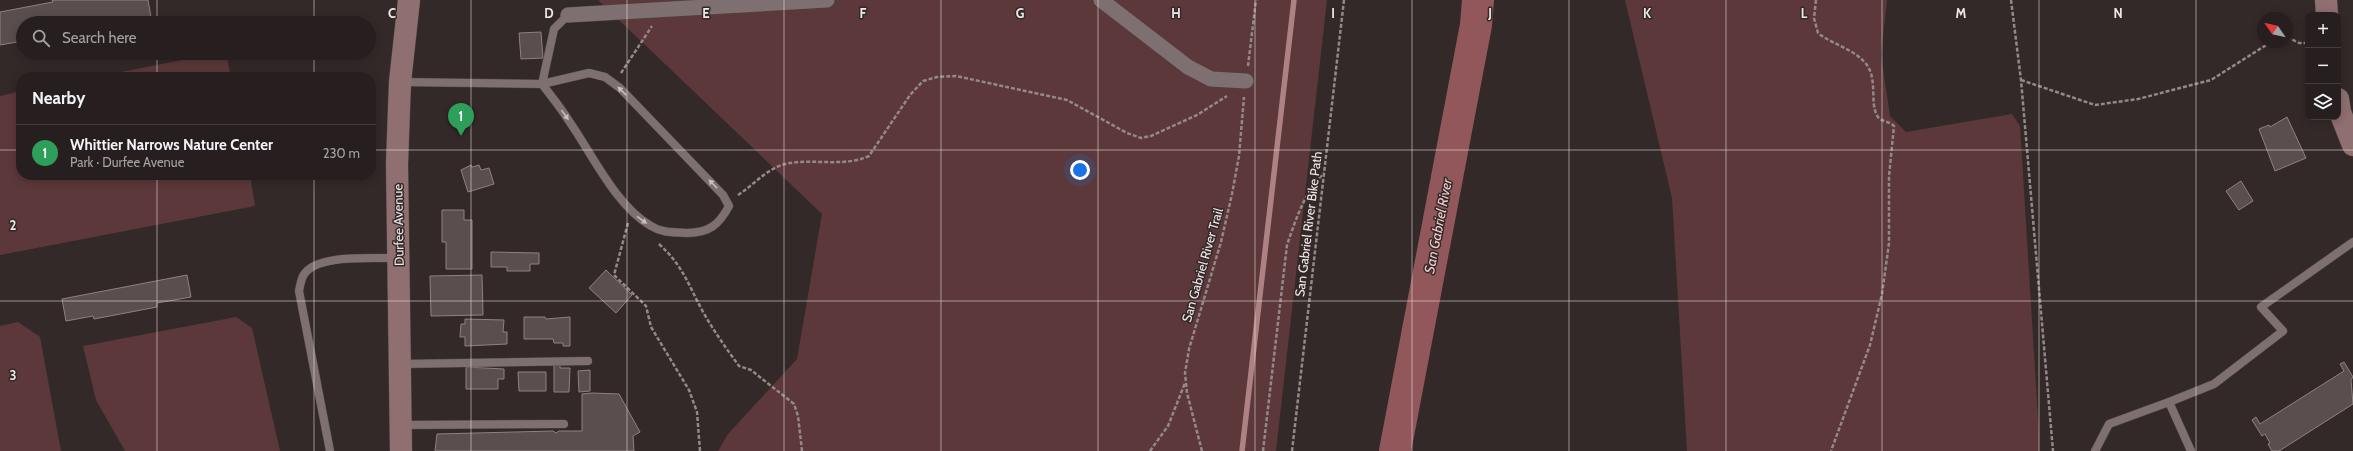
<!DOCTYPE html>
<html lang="en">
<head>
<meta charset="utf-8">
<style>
  :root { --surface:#271f1f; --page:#2f2728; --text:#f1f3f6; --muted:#a4a2a4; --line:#433d3d; --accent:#8bbbb9 }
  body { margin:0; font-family:Cabin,sans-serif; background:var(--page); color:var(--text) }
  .controls { position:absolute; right:12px; top:12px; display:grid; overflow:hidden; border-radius:8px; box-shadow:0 2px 10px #0003 }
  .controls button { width:36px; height:36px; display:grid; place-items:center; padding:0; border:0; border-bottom:1px solid var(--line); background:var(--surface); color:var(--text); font:20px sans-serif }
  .compass { position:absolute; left:2257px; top:12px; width:36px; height:36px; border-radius:50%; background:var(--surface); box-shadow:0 2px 10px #0003; rotate:304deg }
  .you { position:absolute; left:1080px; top:170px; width:14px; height:14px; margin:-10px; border:3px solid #fff; border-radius:50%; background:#1a73e8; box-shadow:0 0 0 6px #1a73e833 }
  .badge { display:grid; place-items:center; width:26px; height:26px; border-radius:50%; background:var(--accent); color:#fff; font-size:13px; font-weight:700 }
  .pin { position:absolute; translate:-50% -33px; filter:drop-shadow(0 1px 2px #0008) }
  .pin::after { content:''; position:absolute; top:21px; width:14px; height:12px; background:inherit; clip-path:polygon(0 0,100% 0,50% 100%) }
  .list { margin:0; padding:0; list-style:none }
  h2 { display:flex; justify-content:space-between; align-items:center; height:52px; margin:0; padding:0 16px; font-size:17px }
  h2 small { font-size:13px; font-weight:400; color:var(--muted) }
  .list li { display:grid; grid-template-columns:26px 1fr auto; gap:12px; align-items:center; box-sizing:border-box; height:56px; padding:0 16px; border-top:1px solid var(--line) }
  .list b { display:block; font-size:15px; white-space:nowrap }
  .list p { margin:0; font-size:13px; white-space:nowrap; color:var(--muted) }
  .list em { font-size:13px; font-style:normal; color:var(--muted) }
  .icon { flex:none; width:22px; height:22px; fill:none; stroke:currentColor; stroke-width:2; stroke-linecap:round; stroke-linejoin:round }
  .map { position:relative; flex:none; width:2353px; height:451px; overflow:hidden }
  .search { position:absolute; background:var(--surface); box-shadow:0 2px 10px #0003; left:16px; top:16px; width:360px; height:44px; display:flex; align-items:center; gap:10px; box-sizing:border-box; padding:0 14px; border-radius:22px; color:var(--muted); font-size:15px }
  .panel { position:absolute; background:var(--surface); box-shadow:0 2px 10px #0003; left:16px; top:72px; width:360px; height:108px; border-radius:16px }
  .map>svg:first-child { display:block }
</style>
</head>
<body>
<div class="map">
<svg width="2353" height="451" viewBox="0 0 2353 451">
  <rect width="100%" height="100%" fill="#342929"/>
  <!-- green -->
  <g fill="#5c383a">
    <path d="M598,0H1327L1276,451H718L728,434L797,359L822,214Z"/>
    <path d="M1625,0H1887L1881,55L1890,116L1906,132L2012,114L2020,126L2039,434V451H1687L1672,198Z"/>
    <path d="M219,53H226L231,77H95Z"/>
    <path d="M21,91V175H250L255,206L0,255V96Z"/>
    <path d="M236,317L252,328L280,451H125L96,400L83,346Z"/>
    <path d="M18,322L40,337L61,451H0V326Z"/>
  </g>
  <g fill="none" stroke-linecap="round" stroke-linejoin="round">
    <!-- stream -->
    <path stroke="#ae8285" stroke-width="5.5" d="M1242,451L1294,0"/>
    <!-- river -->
    <path stroke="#91575b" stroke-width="32" d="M1395,451L1476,25L1478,0"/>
  </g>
  <!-- building -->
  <g fill="#5a4e4e" stroke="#8e8181">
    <path d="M52,0H148L151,17L118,23H23V41L0,45V12L53,2Z"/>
    <path d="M541,32L543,58L521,59L519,33Z"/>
    <path d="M2287,117L2306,158L2275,171L2259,129L2269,125L2270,127Z"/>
    <path d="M471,165L472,167L479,165L481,170L489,168L494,184L468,192L461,170Z"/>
    <path d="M2241,181L2253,201L2239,210L2226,191Z"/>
    <path d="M442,210H464V220H472V269H446V242H442Z"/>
    <path d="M491,252L539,253V264H530V271H507V267H491Z"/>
    <path d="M606,270L632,295L616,313L589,288Z"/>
    <path d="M187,275L191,297L157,303V307L94,319L93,316L66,321L62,299Z"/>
    <path d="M482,275L483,315L431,316L430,276Z"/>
    <path d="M524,317H545L546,319L570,317V346H563V343H554L553,339H524Z"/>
    <path d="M465,319L504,320L503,332H507V344L465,346V337H460L461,324H465Z"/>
    <path d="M2344,362L2353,377L2351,380L2353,404L2279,451H2272L2268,444L2270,443L2265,434L2262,436L2252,420L2256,417L2260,424L2344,371L2340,364Z"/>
    <path d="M554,365H560V368H570L569,392H554Z"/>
    <path d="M466,367L504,369V379H498V389H466Z"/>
    <path d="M590,370V391L579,392L578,371Z"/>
    <path d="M518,372H546V391H519Z"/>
    <path d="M592,393L619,394L640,432L633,436L634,451H435L437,434L553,431L556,433L559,431H582V394Z"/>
  </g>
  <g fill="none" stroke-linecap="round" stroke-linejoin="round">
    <!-- lane casing -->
    <g stroke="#4e4545" stroke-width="9">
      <g id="lane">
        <path d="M400,82L542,84L589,73L605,77L620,88L723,195L729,206C719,225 709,233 686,233C674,232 662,233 651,226C616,206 592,154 569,121C561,108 551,96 542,84L554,29L568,15"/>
        <path d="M401,364L588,361"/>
        <path d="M402,425L564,424"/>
        <path d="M330,451L299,291C300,286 301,280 303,276C315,253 374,259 397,258"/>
        <path d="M2095,451L2109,424L2169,402"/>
        <path d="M2191,451L2169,402L2214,384L2283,331L2261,307L2353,242"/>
      </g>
    </g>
    <!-- street casing -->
    <g stroke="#4e4545" stroke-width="16">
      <g id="street">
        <path d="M1101,0L1188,67L1211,79L1246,81"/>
        <path d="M568,15L827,0"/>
      </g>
    </g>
    <!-- secondary casing -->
    <g stroke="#4e4545" stroke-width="23">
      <g id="secondary">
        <path d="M2326,0L2327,15"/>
        <path d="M2338,99L2340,112L2353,145"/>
        <path d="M401,451L397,164L400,82L409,0"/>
      </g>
    </g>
    <!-- path -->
    <g stroke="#938989" stroke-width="2.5" stroke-dasharray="4 2" stroke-linecap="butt">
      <path d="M1816,0L1814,18L1818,33C1833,45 1855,49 1867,65C1878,81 1869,104 1878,117C1882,122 1889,121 1894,126L1889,176V243L1882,294L1870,345L1831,451"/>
      <path d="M2011,0L2021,80L2053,451"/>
      <path d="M2287,37L2299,43H2308"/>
      <path d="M1248,66L1256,0"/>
      <path d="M621,73L652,26"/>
      <path d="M2021,80L2095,105L2138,99L2211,80L2271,42"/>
      <path d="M738,195C755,184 769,166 790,163C815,159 845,167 869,156L910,95L923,81L937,77L956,76L1067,100L1127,133L1141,138L1151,136L1197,115L1227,96"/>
      <path d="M628,223L614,275L646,306L651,327L689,390L697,412L700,451"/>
      <path d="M659,244C683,266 687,282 702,310C713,330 726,348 739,366L751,370L794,404L798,416L802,451"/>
      <path d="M1150,451L1168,426L1185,383"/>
      <path d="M1202,451L1187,393L1185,373L1189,349L1221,242L1232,194L1239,156L1244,97"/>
      <path d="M1263,451L1287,245C1296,219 1304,193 1324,173"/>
      <path d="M1292,451L1344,0"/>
    </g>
    <!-- lane -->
    <use href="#lane" stroke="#7e7071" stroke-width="8"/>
    <!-- street -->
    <use href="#street" stroke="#7e7071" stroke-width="15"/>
    <!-- secondary -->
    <use href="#secondary" stroke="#906f71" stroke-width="22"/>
  </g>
  <!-- one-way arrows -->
  <defs><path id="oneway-solid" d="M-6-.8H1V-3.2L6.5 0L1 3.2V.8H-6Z"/></defs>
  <g fill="#c8bebe">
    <use href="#oneway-solid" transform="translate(622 91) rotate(-136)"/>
    <use href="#oneway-solid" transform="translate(565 115) rotate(54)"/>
    <use href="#oneway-solid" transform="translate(713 184) rotate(-134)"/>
    <use href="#oneway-solid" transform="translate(642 220) rotate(36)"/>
  </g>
  <!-- grid -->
  <path fill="none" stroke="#f0e8e8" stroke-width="1" stroke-opacity="0.55" d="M157,0V23M314,0V23M471,0V451M627,0V451M784,0V451M941,0V451M1098,0V451M1255,0V451M1412,0V451M1569,0V451M1726,0V451M1882,0V451M2039,0V451M2196,0V451M157,53V77M314,53V77M0,150H21M371,150H2353M157,175V451M314,175V451M0,301H2353"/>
  <g text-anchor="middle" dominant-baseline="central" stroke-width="3" stroke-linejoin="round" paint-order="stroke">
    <!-- street labels -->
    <g font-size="13" fill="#f0e8e8" stroke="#342929">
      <text transform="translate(1308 224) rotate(-83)">San Gabriel River Bike Path</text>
      <text transform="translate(398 225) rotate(-91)">Durfee Avenue</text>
      <text transform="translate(1202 265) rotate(-74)">San Gabriel River Trail</text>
    </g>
    <!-- water labels -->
    <g font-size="14" font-style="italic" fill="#f3cdce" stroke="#342929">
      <text transform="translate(1438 226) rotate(-79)">San Gabriel River</text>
    </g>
  </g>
  <g font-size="13" text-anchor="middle" font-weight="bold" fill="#f0e8e8" stroke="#342929" stroke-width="3" stroke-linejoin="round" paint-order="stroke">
    <text x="392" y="18">C</text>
    <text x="549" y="18">D</text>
    <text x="706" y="18">E</text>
    <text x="863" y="18">F</text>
    <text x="1020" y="18">G</text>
    <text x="1176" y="18">H</text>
    <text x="1333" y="18">I</text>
    <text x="1490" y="18">J</text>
    <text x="1647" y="18">K</text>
    <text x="1804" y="18">L</text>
    <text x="1961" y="18">M</text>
    <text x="2118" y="18">N</text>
    <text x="13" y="230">2</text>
    <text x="13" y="380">3</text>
  </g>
</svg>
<div class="controls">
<button>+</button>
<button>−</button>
<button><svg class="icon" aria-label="layers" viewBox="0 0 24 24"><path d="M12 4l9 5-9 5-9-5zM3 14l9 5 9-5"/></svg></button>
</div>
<svg class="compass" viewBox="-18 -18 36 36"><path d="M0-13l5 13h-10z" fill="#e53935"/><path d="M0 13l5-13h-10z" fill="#a4a2a4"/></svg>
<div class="you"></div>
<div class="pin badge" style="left:461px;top:136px;background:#2e9e5b">1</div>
<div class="search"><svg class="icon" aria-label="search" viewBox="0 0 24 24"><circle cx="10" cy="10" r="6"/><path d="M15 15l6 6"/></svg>Search here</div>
<section class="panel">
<h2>Nearby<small></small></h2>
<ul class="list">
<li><span class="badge" style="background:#2e9e5b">1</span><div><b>Whittier Narrows Nature Center</b><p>Park · Durfee Avenue</p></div><em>230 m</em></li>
</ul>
</section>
</div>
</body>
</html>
